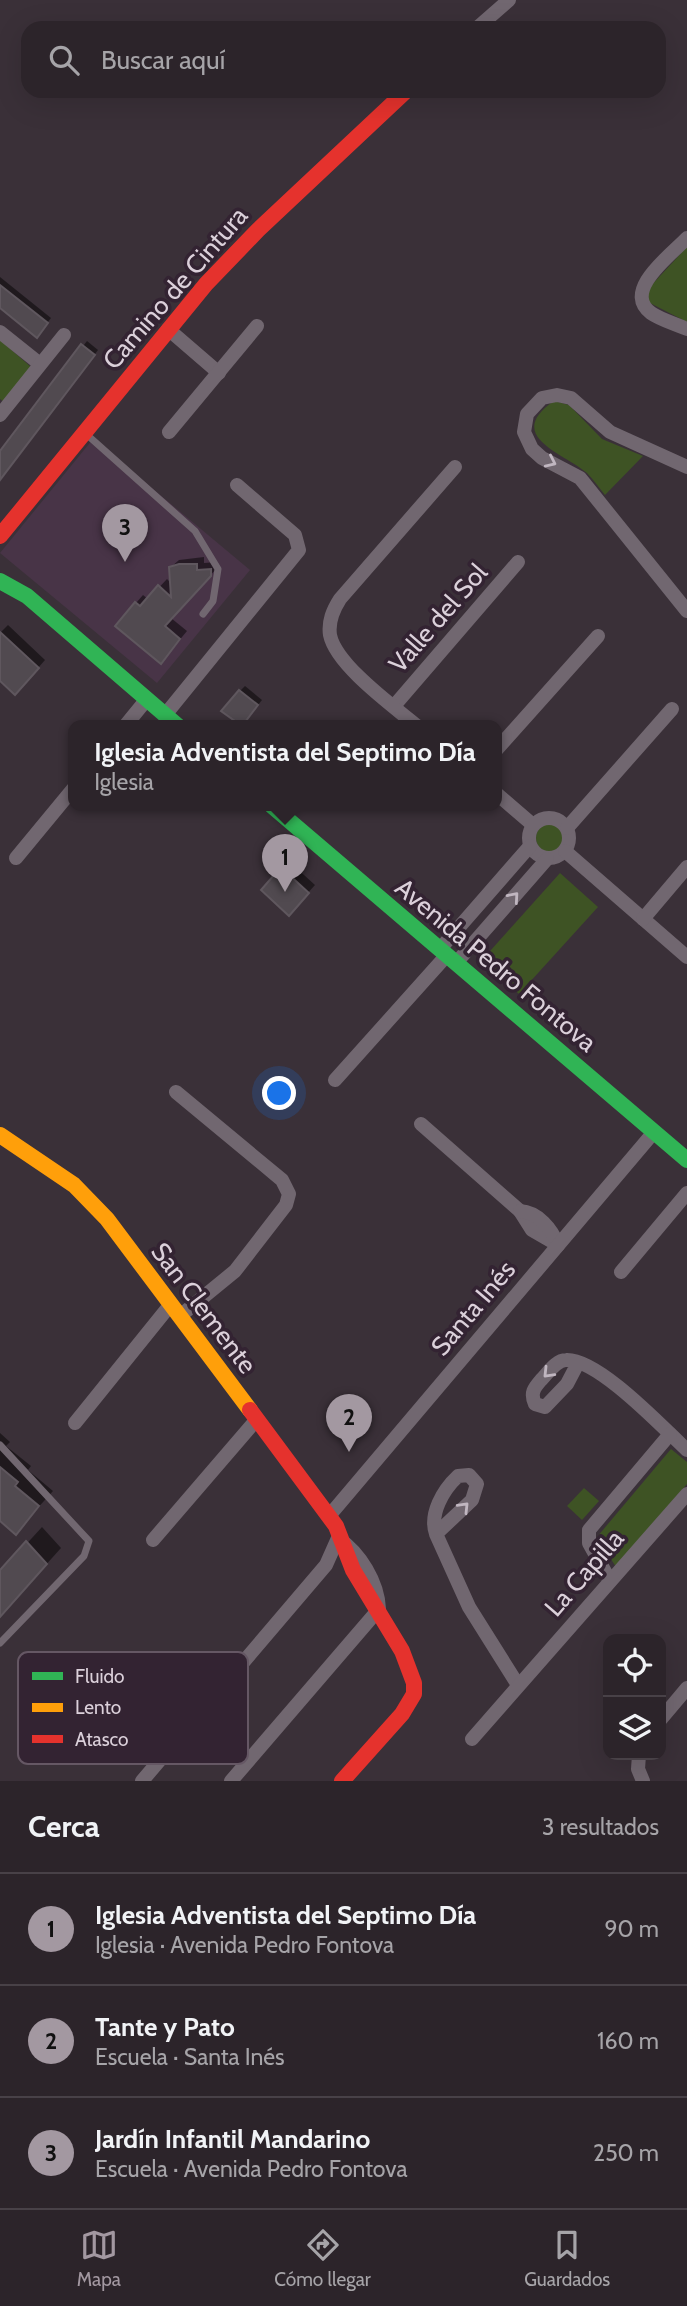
<!DOCTYPE html>
<html lang="es">
<head>
<meta charset="utf-8">
<style>
  :root { --surface:#2c242a; --page:#383036; --text:#f1f3f6; --muted:#a6a4a8; --line:#484147; --accent:#a398a1 }
  body { margin:0; font-family:Cabin,sans-serif; background:var(--page); color:var(--text) }
  .controls { position:absolute; right:21px; bottom:21px; display:grid; overflow:hidden; border-radius:14px; box-shadow:0 7px 28px #0002 }
  .controls button { width:63px; height:63px; display:grid; place-items:center; padding:0; border:0; border-bottom:2px solid var(--line); background:var(--surface); color:var(--text); font:35px sans-serif }
  .you { position:absolute; left:280px; top:1094px; width:24px; height:24px; margin:-18px; border:5px solid #fff; border-radius:50%; background:#1a73e8; box-shadow:0 0 0 10px #1a73e833 }
  .badge { display:grid; place-items:center; width:46px; height:46px; border-radius:50%; background:var(--accent); color:#111; font-size:23px; font-weight:700 }
  .pin { position:absolute; translate:-50% -58px; filter:drop-shadow(0 2px 4px #0008) }
  .pin::after { content:''; position:absolute; top:37px; width:24px; height:21px; background:inherit; clip-path:polygon(0 0,100% 0,50% 100%) }
  .popup { position:absolute; left:68px; top:720px; width:434px; height:91px; box-sizing:border-box; display:grid; place-content:center; border-radius:14px; background:var(--surface); filter:drop-shadow(0 2px 5px #0005); font-size:23px; white-space:nowrap; color:var(--muted) }
  .popup b { font-size:26px; color:var(--text) }
  .popup::after { content:''; position:absolute; left:50%; top:100%; margin-left:-14px; border:14px solid transparent; border-top-color:var(--surface) }
  .list { margin:0; padding:0; list-style:none }
  h2 { display:flex; justify-content:space-between; align-items:center; height:91px; margin:0; padding:0 28px; font-size:30px }
  h2 small { font-size:23px; font-weight:400; color:var(--muted) }
  .list li { display:grid; grid-template-columns:46px 1fr auto; gap:21px; align-items:center; box-sizing:border-box; height:112px; padding:0 28px; border-top:2px solid var(--line) }
  .list b { display:block; font-size:26px; white-space:nowrap }
  .list p { margin:0; font-size:23px; white-space:nowrap; color:var(--muted) }
  .list em { font-size:23px; font-style:normal; color:var(--muted) }
  .icon { flex:none; width:38px; height:38px; fill:none; stroke:currentColor; stroke-width:2; stroke-linecap:round; stroke-linejoin:round }
  .map { position:relative; flex:none; width:687px; height:1781px; overflow:hidden }
  .search { position:absolute; background:var(--surface); box-shadow:0 7px 28px #0002; left:21px; right:21px; top:21px; height:77px; display:flex; align-items:center; gap:18px; box-sizing:border-box; padding:0 24px; border-radius:21px; color:var(--muted); font-size:26px }
  .sheet { height:427px; background:var(--surface) }
  nav { display:flex; justify-content:space-around; align-items:center; box-sizing:border-box; height:98px; border-top:2px solid var(--line); background:var(--surface); font-size:19px; color:var(--muted) }
  nav a { display:grid; justify-items:center; gap:4px }
  nav .on { color:var(--accent) }
  .map>svg:first-child { display:block }
</style>
</head>
<body>
<div class="map">
<svg width="687" height="1781" viewBox="0 0 687 1781">
  <rect width="100%" height="100%" fill="#3a3038"/>
  <!-- built -->
  <path fill="#483447" d="M93,439L250,570L157,683L0,553Z"/>
  <!-- green -->
  <g fill="#3e5324">
    <path d="M687,247V322L648,302L647,290Z"/>
    <path d="M0,340L31,367L4,402L0,399Z"/>
    <path d="M554,401L569,405L602,439L643,456L605,495C599,488 594,480 587,473C564,453 503,436 554,401Z"/>
    <circle cx="550" cy="838" r="14"/>
    <path d="M560,873L598,907L519,994L482,960Z"/>
    <path d="M671,1449L687,1462V1484L616,1567L597,1537Z"/>
    <path d="M584,1488L599,1501L582,1520L567,1506Z"/>
  </g>
  <!-- shadow -->
  <g fill="#0007">
    <path d="M0,277L51,318L41,331L0,306Z"/>
    <path d="M87,341L98,350L0,481V454Z"/>
    <path d="M204,557V563L218,562V567L171,618L187,631L168,654L136,603L143,595L148,599L167,579L172,584L171,567L179,560Z"/>
    <path d="M8,625L45,660L23,685L0,679V633Z"/>
    <path d="M245,686L262,700L246,720L240,691Z"/>
    <path d="M293,865L315,885L296,906L263,890L283,869L286,872Z"/>
    <path d="M0,1433L10,1442L6,1446L31,1466L28,1470L53,1491L16,1532L0,1517Z"/>
    <path d="M42,1527L61,1548L0,1616V1573Z"/>
  </g>
  <!-- building -->
  <g fill="#514a50" stroke="#5f575e" stroke-width="2">
    <path d="M0,285L48,323L37,338L0,308Z"/>
    <path d="M81,344L95,355L0,480V451Z"/>
    <path d="M179,564H197V570L211,569V576L165,626L180,639L161,664L115,626L135,602L140,606L158,585L171,597L169,567Z"/>
    <path d="M0,632L39,668L15,695L0,681Z"/>
    <path d="M239,690L258,705L242,726L221,711Z"/>
    <path d="M285,871L309,893L289,916L261,890L274,875L278,878Z"/>
    <path d="M0,1467L18,1482L15,1486L39,1506L16,1535L0,1521Z"/>
    <path d="M26,1541L47,1564L0,1617V1570Z"/>
  </g>
  <g fill="none" stroke-linecap="round" stroke-linejoin="round">
    <!-- lane -->
    <g stroke="#716770" stroke-width="7">
      <path d="M85,433L195,531L218,569L213,601L203,614"/>
      <path d="M0,1445L89,1541L84,1556L0,1643"/>
    </g>
    <!-- street -->
    <g stroke="#716770" stroke-width="14">
      <path d="M477,28L509,0"/>
      <path d="M687,238C672,254 621,291 651,313C661,320 676,324 687,329"/>
      <path d="M168,329L219,373"/>
      <path d="M0,332L40,364"/>
      <path d="M0,415L64,335"/>
      <path d="M169,432L257,326"/>
      <path d="M687,467L610,432L571,398L557,395L542,398L527,414L524,432L532,449L542,458L580,478L687,611"/>
      <path d="M394,706L518,562"/>
      <path d="M165,715L299,550L295,535L237,485"/>
      <path d="M125,726L147,699"/>
      <path d="M417,726C393,706 336,665 330,635C328,621 333,610 340,599L455,467"/>
      <path d="M497,749L598,636"/>
      <path d="M497,794L533,825"/>
      <circle cx="549" cy="838" r="20"/>
      <path d="M567,828L672,709"/>
      <path d="M565,851L687,957"/>
      <path d="M16,858L73,789"/>
      <path d="M643,919L687,867"/>
      <path d="M440,949L530,846"/>
      <path d="M456,963L547,859"/>
      <path d="M335,1080L447,955"/>
      <path d="M176,1092L282,1180L289,1194L286,1205L235,1271L180,1316"/>
      <path d="M421,1124L520,1211L532,1230L558,1245"/>
      <path d="M520,1211C538,1212 552,1229 558,1245"/>
      <path d="M621,1272L687,1193"/>
      <path d="M578,1363L567,1384L545,1407L535,1404C530,1393 534,1388 541,1380C548,1373 556,1360 566,1360C598,1358 664,1429 687,1450"/>
      <path d="M75,1423L171,1304"/>
      <path d="M329,1516L654,1132"/>
      <path d="M436,1534L472,1500L477,1484L469,1475L458,1476C443,1490 429,1514 436,1534L469,1607L518,1685"/>
      <path d="M153,1540L257,1419"/>
      <path d="M609,1579L589,1543V1530L670,1434"/>
      <path d="M661,1719L687,1688"/>
      <path d="M472,1739L687,1494"/>
      <path d="M639,1755L638,1769L643,1781"/>
      <path d="M142,1781L326,1565L338,1538C360,1553 378,1582 379,1609L231,1781"/>
    </g>
    <!-- fast -->
    <g stroke="#30b455" stroke-width="16">
      <path d="M0,581L27,596L178,726"/>
      <path d="M272,806L687,1160"/>
    </g>
    <!-- slow -->
    <path stroke="#ff9f0a" stroke-width="16" d="M0,1135L74,1185L107,1219L250,1410"/>
    <!-- jam -->
    <g stroke="#e5322d" stroke-width="16">
      <path d="M0,536L206,284L258,230L406,91"/>
      <path d="M250,1410L336,1526L353,1570L402,1651L414,1683V1694L402,1714L342,1781"/>
    </g>
  </g>
  <!-- one-way arrows -->
  <defs><path id="oneway-chevron" d="M-2-3.5L2.5 0L-2 3.5" fill="none" stroke-width="1.6" stroke-linecap="round" stroke-linejoin="round" transform="scale(1.75)"/></defs>
  <g stroke="#c0b6c0">
    <use href="#oneway-chevron" transform="translate(551 462) rotate(25)"/>
    <use href="#oneway-chevron" transform="translate(514 897) rotate(-49)"/>
    <use href="#oneway-chevron" transform="translate(548 1373) rotate(134)"/>
    <use href="#oneway-chevron" transform="translate(464 1507) rotate(-46)"/>
  </g>
  <g text-anchor="middle" dominant-baseline="central" stroke-width="7" stroke-linejoin="round" paint-order="stroke">
    <!-- street labels -->
    <g font-size="26" fill="#dbd0da" stroke="#332332">
      <text transform="translate(175 288) rotate(-49)">Camino de Cintura</text>
      <text transform="translate(438 618) rotate(-49)">Valle del Sol</text>
      <text transform="translate(496 965) rotate(40)">Avenida Pedro Fontova</text>
      <text transform="translate(204 1308) rotate(53)">San Clemente</text>
      <text transform="translate(473 1308) rotate(-50)">Santa Inés</text>
      <text transform="translate(584 1573) rotate(-49)">La Capilla</text>
    </g>
  </g>
  <!-- legend -->
  <rect x="18" y="1652" width="230" height="112" rx="10" fill="#332332" stroke="#655764" stroke-width="2"/>
  <rect x="32" y="1672" width="31" height="8" fill="#30b455"/>
  <rect x="32" y="1703" width="31" height="9" fill="#ff9f0a"/>
  <rect x="32" y="1735" width="31" height="8" fill="#e5322d"/>
  <g font-size="19" fill="#dbd0da">
    <text x="75" y="1683">Fluido</text>
    <text x="75" y="1714">Lento</text>
    <text x="75" y="1746">Atasco</text>
  </g>
</svg>
<div class="controls">
<button><svg class="icon" aria-label="locate" viewBox="0 0 24 24"><circle cx="12" cy="12" r="6"/><path d="M12 2v4M12 18v4M2 12h4M18 12h4"/></svg></button>
<button><svg class="icon" aria-label="layers" viewBox="0 0 24 24"><path d="M12 4l9 5-9 5-9-5zM3 14l9 5 9-5"/></svg></button>
</div>
<div class="you"></div>
<div class="pin badge" style="left:285px;top:892px">1</div>
<div class="popup"><b>Iglesia Adventista del Septimo Día</b>Iglesia</div>
<div class="pin badge" style="left:349px;top:1452px">2</div>
<div class="pin badge" style="left:125px;top:562px">3</div>
<div class="search"><svg class="icon" aria-label="search" viewBox="0 0 24 24"><circle cx="10" cy="10" r="6"/><path d="M15 15l6 6"/></svg>Buscar aquí</div>
</div>
<section class="sheet">
<h2>Cerca<small>3 resultados</small></h2>
<ul class="list">
<li><span class="badge">1</span><div><b>Iglesia Adventista del Septimo Día</b><p>Iglesia · Avenida Pedro Fontova</p></div><em>90 m</em></li>
<li><span class="badge">2</span><div><b>Tante y Pato</b><p>Escuela · Santa Inés</p></div><em>160 m</em></li>
<li><span class="badge">3</span><div><b>Jardín Infantil Mandarino</b><p>Escuela · Avenida Pedro Fontova</p></div><em>250 m</em></li>
</ul>
</section>
<nav>
<a class="on"><svg class="icon" aria-label="map" viewBox="0 0 24 24"><path d="M3 6l6-2 6 2 6-2v14l-6 2-6-2-6 2zM9 4v14M15 6v14"/></svg>Mapa</a>
<a><svg class="icon" aria-label="directions" viewBox="0 0 24 24"><path d="M12 3l9 9-9 9-9-9zM9 14v-3h6M13 9l2 2-2 2"/></svg>Cómo llegar</a>
<a><svg class="icon" aria-label="saved" viewBox="0 0 24 24"><path d="M7 4h10v16l-5-4-5 4z"/></svg>Guardados</a>
</nav>
</body>
</html>
